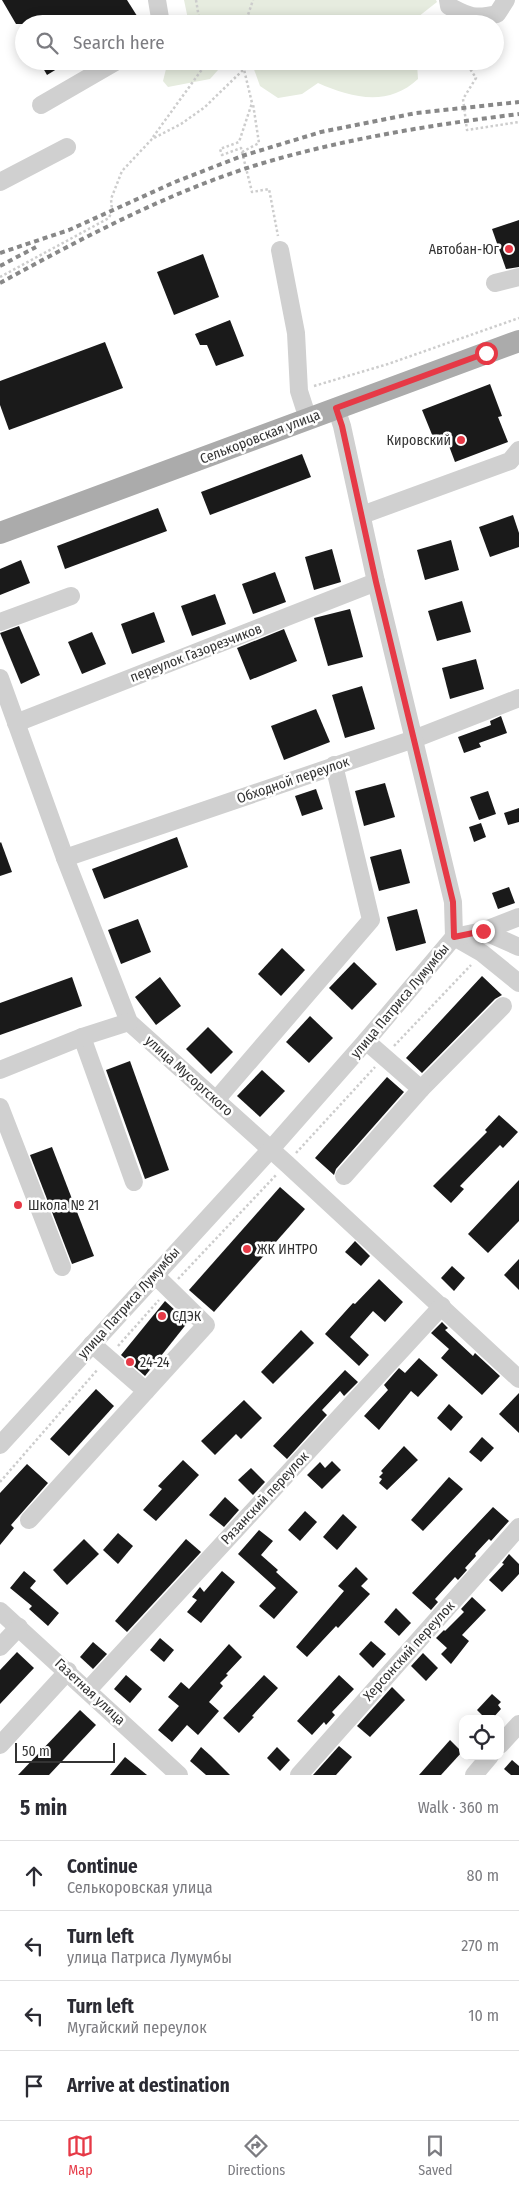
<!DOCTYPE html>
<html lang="en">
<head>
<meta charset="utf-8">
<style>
  :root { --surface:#fff; --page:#f2f2f3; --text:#2b2b33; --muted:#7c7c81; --line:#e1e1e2; --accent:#e63946 }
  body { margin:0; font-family:"Fira Sans Condensed",sans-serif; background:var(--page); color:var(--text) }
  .controls { position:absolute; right:15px; bottom:15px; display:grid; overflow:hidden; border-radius:10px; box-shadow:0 2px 12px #0003 }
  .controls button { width:45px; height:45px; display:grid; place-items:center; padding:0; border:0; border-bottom:1px solid var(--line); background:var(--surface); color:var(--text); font:25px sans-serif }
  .scale { position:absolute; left:15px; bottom:12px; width:100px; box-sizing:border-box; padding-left:5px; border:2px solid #333; border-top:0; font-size:14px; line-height:18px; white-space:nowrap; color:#333; -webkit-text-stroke:4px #fff; paint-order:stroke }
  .stop { position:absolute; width:15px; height:15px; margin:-11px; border:4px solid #e63946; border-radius:50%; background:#fff }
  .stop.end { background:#e63946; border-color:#fff; box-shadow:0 1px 5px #0008 }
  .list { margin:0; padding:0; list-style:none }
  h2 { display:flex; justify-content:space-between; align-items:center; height:65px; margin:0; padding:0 20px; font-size:21px }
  h2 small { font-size:16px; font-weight:400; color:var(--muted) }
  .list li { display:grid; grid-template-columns:32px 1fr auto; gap:15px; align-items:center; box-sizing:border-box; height:70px; padding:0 20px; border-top:1px solid var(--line) }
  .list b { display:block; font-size:19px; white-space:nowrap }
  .list p { margin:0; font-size:16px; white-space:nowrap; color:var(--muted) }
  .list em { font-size:16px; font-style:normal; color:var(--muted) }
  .icon { flex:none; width:28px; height:28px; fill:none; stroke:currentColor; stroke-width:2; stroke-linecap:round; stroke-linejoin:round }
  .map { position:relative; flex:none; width:519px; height:1775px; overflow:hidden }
  .search { position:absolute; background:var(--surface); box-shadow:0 2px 12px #0003; left:15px; right:15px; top:15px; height:55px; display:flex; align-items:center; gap:12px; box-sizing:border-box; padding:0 18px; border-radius:28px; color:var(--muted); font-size:19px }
  .sheet { height:345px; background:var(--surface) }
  nav { display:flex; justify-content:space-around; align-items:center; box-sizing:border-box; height:70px; border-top:1px solid var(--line); background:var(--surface); font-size:14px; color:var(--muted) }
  nav a { display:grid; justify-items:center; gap:2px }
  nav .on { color:var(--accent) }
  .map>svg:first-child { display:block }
</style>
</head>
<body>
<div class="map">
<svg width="519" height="1775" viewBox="0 0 519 1775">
  <rect width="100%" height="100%" fill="#fff"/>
  <!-- green -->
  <g fill="#e6ecdf">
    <path d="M184,0H436L437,2L409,24H189Z"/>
    <path d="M178,61H226L210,79L168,87L163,81L166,69Z"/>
    <path d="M251,61H415L417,64L418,79C388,107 352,98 318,83L302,94L278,98L260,86Z"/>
  </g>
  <!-- building -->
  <g fill="#1a1a1a">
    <path d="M2,0H127L139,19L132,24H16Z"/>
    <path d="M39,61H70L47,75Z"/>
    <path d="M519,220V267L506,269L492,229Z"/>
    <path d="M203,254L219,297L174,315L157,272Z"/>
    <path d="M230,320L244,356L216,366L207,345H200L195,334Z"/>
    <path d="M105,342L123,388L9,430L0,405V381Z"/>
    <path d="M490,384L502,416L498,417L508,442L455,462L446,438L435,442L422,410Z"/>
    <path d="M302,454L311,477L210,515L201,492Z"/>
    <path d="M158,508L167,531L65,569L57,546Z"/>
    <path d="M513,515L519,533V547L490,557L479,527Z"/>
    <path d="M451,540L459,570L425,580L417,550Z"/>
    <path d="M332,549L341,582L314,590L305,557Z"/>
    <path d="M21,560L30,583L0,595V569Z"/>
    <path d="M275,572L286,602L253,614L242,584Z"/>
    <path d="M215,594L226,624L192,636L181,606Z"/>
    <path d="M462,601L471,632L437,641L428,611Z"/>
    <path d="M350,609L363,657L328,666L314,618Z"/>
    <path d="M154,612L165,642L132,654L121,624Z"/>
    <path d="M19,626L40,675L21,684L0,633Z"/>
    <path d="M284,629L297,661L250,680L237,648Z"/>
    <path d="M92,632L106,664L82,674L68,642Z"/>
    <path d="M476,659L484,689L450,699L442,668Z"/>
    <path d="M362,686L375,729L345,738L332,695Z"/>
    <path d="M316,709L330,742L284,760L271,726Z"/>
    <path d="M501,716L507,733L479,743L481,747L464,753L458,737L491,725L490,721Z"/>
    <path d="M385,783L395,817L364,826L355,791Z"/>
    <path d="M316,789L323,809L302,816L295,796Z"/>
    <path d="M488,791L496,814L479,820L470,797Z"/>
    <path d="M519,808V822L508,825L504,813Z"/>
    <path d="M481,823L486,837L474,842L469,827Z"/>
    <path d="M177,837L188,867L104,899L92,869Z"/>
    <path d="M1,842L12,872L0,876V843Z"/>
    <path d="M401,849L410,883L379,891L370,857Z"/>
    <path d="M509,887L515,903L498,909L492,893Z"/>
    <path d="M417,909L426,943L396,951L387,917Z"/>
    <path d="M138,919L151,952L121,964L108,930Z"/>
    <path d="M282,948L305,970L281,996L258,974Z"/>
    <path d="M354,962L377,984L352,1010L329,988Z"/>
    <path d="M482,976L502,995L495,999L422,1073L406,1058Z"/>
    <path d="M72,977L82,1006L0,1035V1003Z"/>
    <path d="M160,977L181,1006L156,1025L135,997Z"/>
    <path d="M310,1016L333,1038L309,1063L286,1042Z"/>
    <path d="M208,1027L233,1052L211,1074L186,1049Z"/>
    <path d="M130,1061L169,1170L145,1179L106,1070Z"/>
    <path d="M262,1070L285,1091L260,1117L237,1096Z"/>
    <path d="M387,1077L404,1092L336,1169L334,1175L315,1158Z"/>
    <path d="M499,1115L518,1132L503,1148L500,1145L460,1186L464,1189L451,1203L433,1186L487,1132L485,1130Z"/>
    <path d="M52,1147L94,1256L72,1264L30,1155Z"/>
    <path d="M519,1180V1221L488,1253L468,1234Z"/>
    <path d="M280,1187L305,1209L214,1312L189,1290Z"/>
    <path d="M355,1241L370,1256L361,1266L345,1252Z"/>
    <path d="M519,1259V1290L504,1275Z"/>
    <path d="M452,1266L465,1278L454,1291L441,1278Z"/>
    <path d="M379,1279L403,1302L385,1322L373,1311L350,1337L369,1355L359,1366L325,1334L353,1303L355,1304Z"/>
    <path d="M165,1301L188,1322L145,1376L121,1355Z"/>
    <path d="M442,1322L448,1328L445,1330L473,1356L475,1353L500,1376L482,1395L441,1358L449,1349L431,1333Z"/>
    <path d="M301,1330L314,1343L273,1384L261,1372Z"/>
    <path d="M419,1358L438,1375L418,1397L411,1391L379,1430L364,1416L388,1390L384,1385L399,1368L405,1373Z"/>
    <path d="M345,1370L358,1382L344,1396L340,1391L322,1410L327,1415L287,1459L273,1446Z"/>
    <path d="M96,1389L114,1406L69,1456L50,1439Z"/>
    <path d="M519,1393V1433L499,1414Z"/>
    <path d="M244,1400L262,1418L241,1439L236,1434L215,1455L201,1441Z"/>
    <path d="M449,1404L463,1417L451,1431L437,1418Z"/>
    <path d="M482,1437L494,1448L481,1462L469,1452Z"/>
    <path d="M404,1446L418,1460L387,1490L379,1483L382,1479L379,1477L383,1473L381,1471Z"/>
    <path d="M183,1460L199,1475L156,1521L143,1510L162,1489L158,1486Z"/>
    <path d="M332,1461L341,1470L322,1489L307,1475L320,1462L325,1468Z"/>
    <path d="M27,1464L48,1483L11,1525L14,1528L0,1545V1493Z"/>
    <path d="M251,1468L265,1482L253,1495L238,1480Z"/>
    <path d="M449,1477L463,1489L423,1531L411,1520Z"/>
    <path d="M225,1497L239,1510L224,1527L209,1515Z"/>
    <path d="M493,1507L509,1521L491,1541L489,1539L475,1554L476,1556L465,1568L467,1570L458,1580L455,1577L435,1599L438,1602L431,1610L412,1593Z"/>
    <path d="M305,1511L317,1522L300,1541L288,1530Z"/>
    <path d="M343,1514L357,1527L337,1550L323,1537Z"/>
    <path d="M259,1530L273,1541L261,1555L278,1570L276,1572L298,1592L274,1619L259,1606L276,1588L238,1554Z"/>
    <path d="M118,1533L133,1546L118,1564L103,1550Z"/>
    <path d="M84,1539L99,1554L67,1585L53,1570Z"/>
    <path d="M186,1539L201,1552L127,1632L115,1621Z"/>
    <path d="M509,1554L519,1564V1574L502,1592L489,1580L504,1564L502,1563Z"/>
    <path d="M356,1567L368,1579L361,1586L370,1594L338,1628L336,1626L307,1657L296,1647L344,1591L338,1586Z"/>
    <path d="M24,1571L36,1581L30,1588L59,1613L48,1626L29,1609L32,1606L10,1588Z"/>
    <path d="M222,1571L235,1582L201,1623L187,1612L197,1600L192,1597L200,1587L204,1592Z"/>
    <path d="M472,1597L486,1610L462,1635L469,1641L451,1664L441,1654L447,1648L436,1638L444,1630L445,1631L464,1612L461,1609Z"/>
    <path d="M396,1608L411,1623L399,1636L384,1622Z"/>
    <path d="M160,1638L174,1650L164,1662L150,1650Z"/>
    <path d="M371,1641L386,1654L373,1668L359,1654Z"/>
    <path d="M93,1642L107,1654L93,1669L80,1657Z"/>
    <path d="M229,1644L242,1657L226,1674L228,1675L220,1683L223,1686L209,1702L219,1711L198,1735L187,1725L172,1742L158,1730L179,1706L168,1697L181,1682L189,1689Z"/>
    <path d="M17,1652L34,1668L0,1704V1670Z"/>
    <path d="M423,1653L438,1668L426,1681L411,1666Z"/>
    <path d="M126,1675L142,1689L130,1703L114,1689Z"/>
    <path d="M264,1675L278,1688L252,1716L254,1717L239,1733L223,1718Z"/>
    <path d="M339,1675L354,1689L332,1712L335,1715L326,1725L324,1722L312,1735L297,1721Z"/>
    <path d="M392,1687L405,1700L370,1737L357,1726Z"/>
    <path d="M492,1694L501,1702L498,1705L501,1709L492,1719H486L477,1710Z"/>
    <path d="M80,1710L96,1725L49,1775H18Z"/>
    <path d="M450,1740L462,1752L441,1775H419Z"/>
    <path d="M339,1746L352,1757L336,1775H313Z"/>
    <path d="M201,1747L211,1756L230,1775H206L190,1761Z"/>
    <path d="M277,1747L290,1760L280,1771L267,1758Z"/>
    <path d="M125,1757L147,1775H110Z"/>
    <path d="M512,1760L519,1766V1775H511L504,1769Z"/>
  </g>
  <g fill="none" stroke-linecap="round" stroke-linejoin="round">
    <!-- path -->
    <g stroke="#cdcdcd" stroke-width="2.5" stroke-dasharray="2.5 2.5" stroke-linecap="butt">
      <path d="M196,0L200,24"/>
      <path d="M245,24L253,0"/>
      <path d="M242,61L252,103L239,142L220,149L222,155L241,148L252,192L269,189L278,236"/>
      <path d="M465,61L476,78L463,99L467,130L519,122"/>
      <path d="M153,137L208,61"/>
      <path d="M242,152L259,143L253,104"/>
      <path d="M0,277L109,218L112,210L111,199L122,171L152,139L181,124L205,107L244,69"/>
      <path d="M314,386L388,364L519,318"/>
      <path d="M394,1046L471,965"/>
      <path d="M296,1153L375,1067"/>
      <path d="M178,1279L277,1174"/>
      <path d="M118,1346L159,1300"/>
      <path d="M0,1482L98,1369"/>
    </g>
    <!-- minor -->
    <g stroke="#d0d0d0" stroke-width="18">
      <path d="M157,0L161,24"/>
      <path d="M448,0L449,6C469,17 475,19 497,14L506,0"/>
      <path d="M41,105L117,61"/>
      <path d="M0,182L67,147"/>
      <path d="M280,250L296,333L299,391L308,419"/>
      <path d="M495,283L519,277"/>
      <path d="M362,515L510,461L519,450"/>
      <path d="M0,622L71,596"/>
      <path d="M0,678L65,858L129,1022L287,1164L519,1379"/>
      <path d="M16,723L376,582"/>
      <path d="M65,858L414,739L519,698"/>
      <path d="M483,931L519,917"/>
      <path d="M454,937L482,953L519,983"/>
      <path d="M454,937L483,931L519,947"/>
      <path d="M82,1037L134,1182"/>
      <path d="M0,1070L82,1037L129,1022"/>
      <path d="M421,1089L503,1006"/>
      <path d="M216,1100L371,920L334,765"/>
      <path d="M0,1107L62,1267"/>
      <path d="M344,1176L421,1089L366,1041"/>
      <path d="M146,1391L206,1325L155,1275"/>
      <path d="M0,1445L271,1149L366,1041L454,937L453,902L376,582L342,426L336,408"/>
      <path d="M29,1520L146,1391L92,1344"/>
      <path d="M0,1611L179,1775"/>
      <path d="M0,1647L19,1627"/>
      <path d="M88,1690L442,1306"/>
      <path d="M0,1745L68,1671"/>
      <path d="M500,1745L519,1724"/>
      <path d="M299,1775L519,1527"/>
      <path d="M474,1775L490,1756"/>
    </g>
    <!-- major -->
    <path stroke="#ababab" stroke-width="22" d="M0,533L519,341"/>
    <!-- rail -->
    <g stroke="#888" stroke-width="4" stroke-dasharray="5 4" stroke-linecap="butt">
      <path d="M0,253L69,230L175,182L242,156L321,132L416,113L519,102"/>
      <path d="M0,266L36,247"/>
      <path d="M0,283C88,235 180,186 277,159C356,137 438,124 519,114"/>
    </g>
  </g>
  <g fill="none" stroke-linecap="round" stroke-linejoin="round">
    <!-- route -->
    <path stroke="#e63946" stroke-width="6" d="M483,931L454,937L453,902L376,582L342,426L336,408L486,353"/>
  </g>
  <!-- markers -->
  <g fill="#e63946" stroke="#fff" stroke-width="2">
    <circle cx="509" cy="249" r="5"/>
    <circle cx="461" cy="440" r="5"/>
    <circle cx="18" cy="1205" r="5"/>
    <circle cx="247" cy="1249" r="5"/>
    <circle cx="162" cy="1316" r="5"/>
    <circle cx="130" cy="1362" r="5"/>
  </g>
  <g text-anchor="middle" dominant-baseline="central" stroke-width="5" stroke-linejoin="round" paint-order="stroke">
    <!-- poi labels -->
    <g font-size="14" fill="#333" stroke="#fff" text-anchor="start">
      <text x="499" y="249" text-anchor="end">Автобан-Юг</text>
      <text x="451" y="440" text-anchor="end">Кировский</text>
      <text x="28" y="1205">Школа № 21</text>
      <text x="257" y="1249">ЖК ИНТРО</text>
      <text x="172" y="1316">СДЭК</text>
      <text x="140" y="1362">24-24</text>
    </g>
    <!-- street labels -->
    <g font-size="14" fill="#333" stroke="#fff">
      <text transform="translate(260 437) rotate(-21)">Селькоровская улица</text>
      <text transform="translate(196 653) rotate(-21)">переулок Газорезчиков</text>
      <text transform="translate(293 780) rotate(-19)">Обходной переулок</text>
      <text transform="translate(400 1001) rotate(-50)">улица Патриса Лумумбы</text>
      <text transform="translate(189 1076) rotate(42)">улица Мусоргского</text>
      <text transform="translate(129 1303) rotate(-48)">улица Патриса Лумумбы</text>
      <text transform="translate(265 1498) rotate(-47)">Рязанский переулок</text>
      <text transform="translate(409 1651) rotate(-48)">Херсонский переулок</text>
      <text transform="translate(90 1692) rotate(43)">Газетная улица</text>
    </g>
  </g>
</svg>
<div class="controls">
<button><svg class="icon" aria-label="locate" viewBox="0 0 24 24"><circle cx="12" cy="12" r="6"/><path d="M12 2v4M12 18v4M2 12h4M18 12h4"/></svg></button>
</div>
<div class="scale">50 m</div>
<div class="stop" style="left:486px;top:353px"></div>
<div class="stop end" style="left:483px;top:931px"></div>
<div class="search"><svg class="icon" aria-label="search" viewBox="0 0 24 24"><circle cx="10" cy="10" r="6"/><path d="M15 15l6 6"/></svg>Search here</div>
</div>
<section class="sheet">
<h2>5 min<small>Walk · 360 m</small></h2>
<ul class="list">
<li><svg class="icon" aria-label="ahead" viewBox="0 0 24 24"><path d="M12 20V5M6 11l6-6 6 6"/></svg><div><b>Continue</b><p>Селькоровская улица</p></div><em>80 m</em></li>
<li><svg class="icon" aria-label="left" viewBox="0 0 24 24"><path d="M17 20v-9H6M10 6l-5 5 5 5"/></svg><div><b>Turn left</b><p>улица Патриса Лумумбы</p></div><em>270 m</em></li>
<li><svg class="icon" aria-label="left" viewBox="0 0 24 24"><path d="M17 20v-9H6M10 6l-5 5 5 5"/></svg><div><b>Turn left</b><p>Мугайский переулок</p></div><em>10 m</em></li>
<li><svg class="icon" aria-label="arrive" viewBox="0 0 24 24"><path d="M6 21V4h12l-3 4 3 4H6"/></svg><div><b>Arrive at destination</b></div></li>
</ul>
</section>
<nav>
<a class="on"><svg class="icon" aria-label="map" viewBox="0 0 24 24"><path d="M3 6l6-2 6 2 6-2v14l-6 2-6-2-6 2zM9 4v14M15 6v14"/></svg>Map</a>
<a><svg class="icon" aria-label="directions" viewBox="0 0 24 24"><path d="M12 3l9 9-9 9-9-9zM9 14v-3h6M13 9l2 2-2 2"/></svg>Directions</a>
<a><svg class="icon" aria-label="saved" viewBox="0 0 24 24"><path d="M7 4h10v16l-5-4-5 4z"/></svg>Saved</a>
</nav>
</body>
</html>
